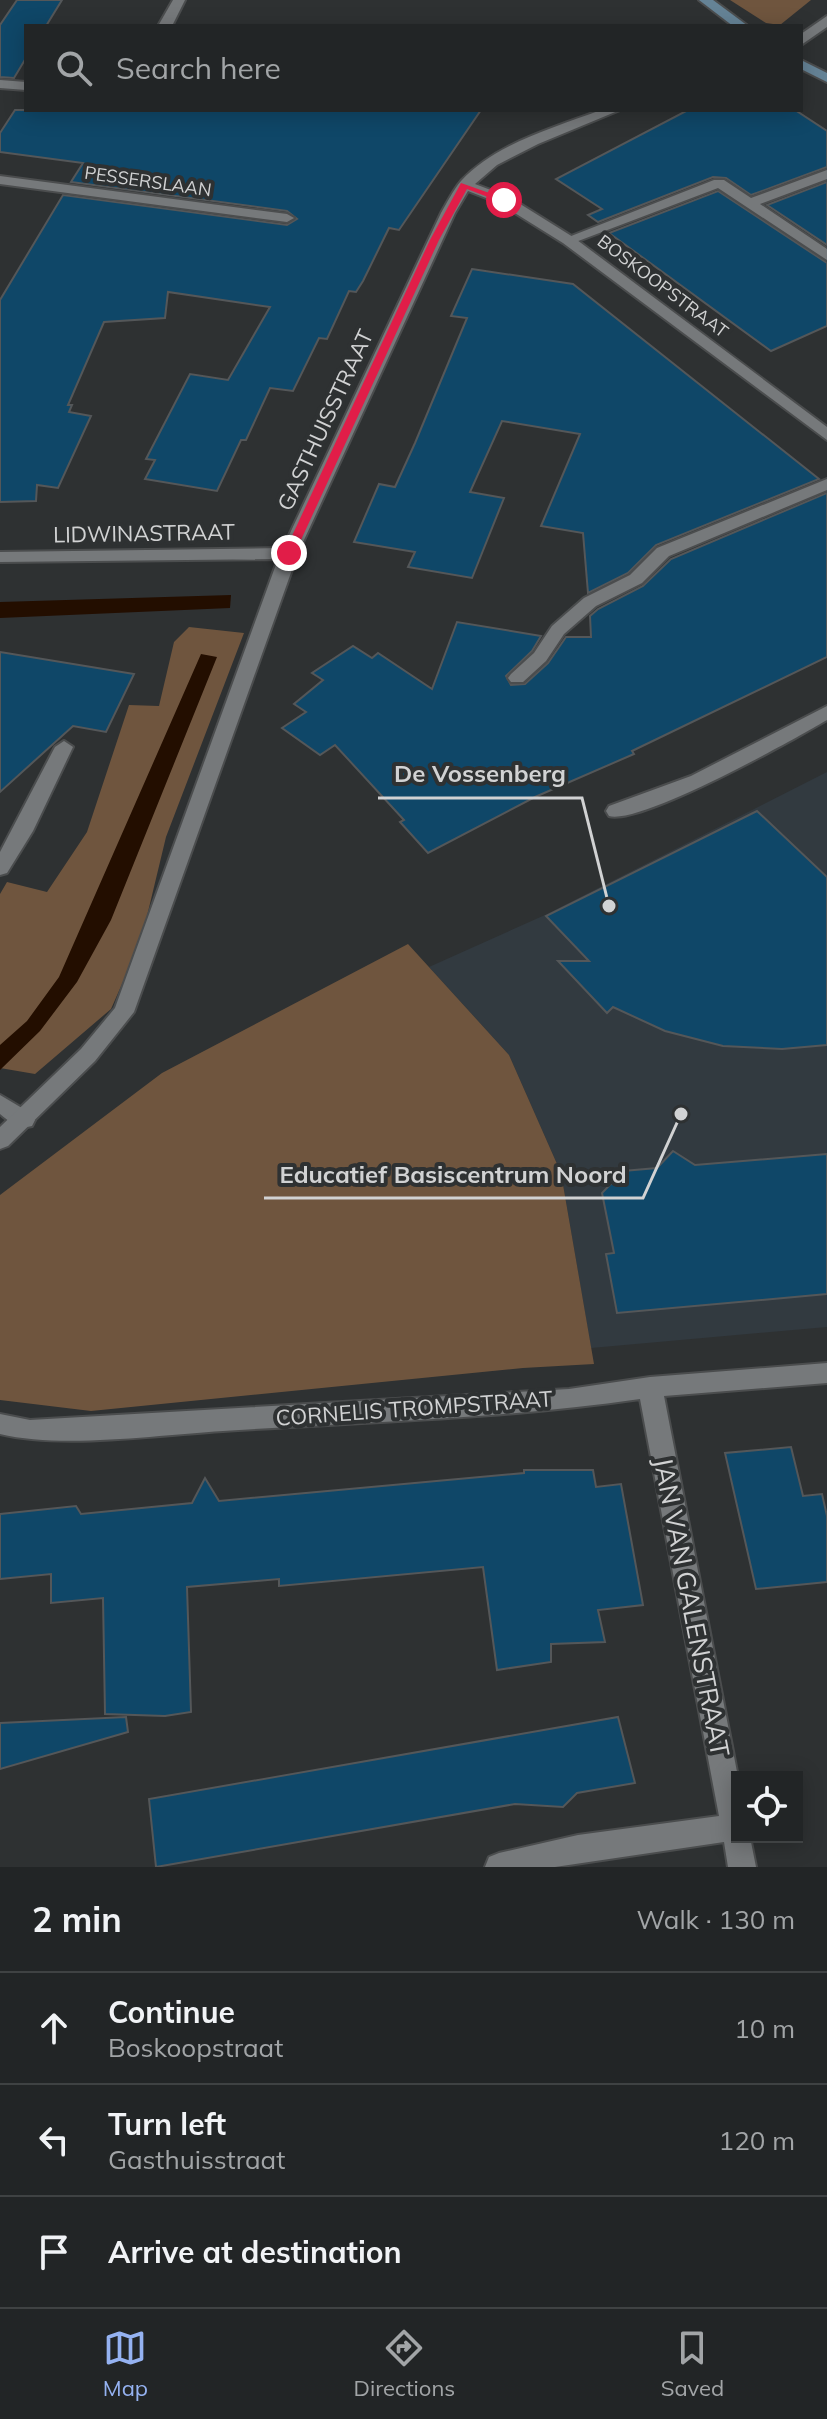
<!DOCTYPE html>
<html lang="en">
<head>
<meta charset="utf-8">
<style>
  :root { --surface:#222526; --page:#2a2d2e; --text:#f1f3f6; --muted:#a2a5a7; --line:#3f4243; --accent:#95b2f1 }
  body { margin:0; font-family:Mulish,sans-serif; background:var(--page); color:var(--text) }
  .controls { position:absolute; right:24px; bottom:24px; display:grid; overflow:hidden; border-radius:0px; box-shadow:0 4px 20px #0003 }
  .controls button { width:72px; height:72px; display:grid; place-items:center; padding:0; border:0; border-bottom:2px solid var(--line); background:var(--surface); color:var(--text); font:40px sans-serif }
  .stop { position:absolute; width:24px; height:24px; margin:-18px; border:6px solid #e11d48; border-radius:50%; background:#fff }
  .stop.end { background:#e11d48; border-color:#fff; box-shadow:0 2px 8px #0008 }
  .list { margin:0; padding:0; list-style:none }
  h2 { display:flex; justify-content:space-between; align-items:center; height:104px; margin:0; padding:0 32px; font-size:34px }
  h2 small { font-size:26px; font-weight:400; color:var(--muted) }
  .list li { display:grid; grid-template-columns:52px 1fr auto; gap:24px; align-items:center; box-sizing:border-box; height:112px; padding:0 32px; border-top:2px solid var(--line) }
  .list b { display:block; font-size:30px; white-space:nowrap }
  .list p { margin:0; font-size:26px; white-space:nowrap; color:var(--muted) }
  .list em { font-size:26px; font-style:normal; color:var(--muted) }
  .icon { flex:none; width:44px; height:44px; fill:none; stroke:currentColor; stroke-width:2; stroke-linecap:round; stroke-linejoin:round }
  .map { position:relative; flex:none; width:827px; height:1867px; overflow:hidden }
  .search { position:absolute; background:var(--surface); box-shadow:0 4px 20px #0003; left:24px; right:24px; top:24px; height:88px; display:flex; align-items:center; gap:20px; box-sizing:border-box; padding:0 28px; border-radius:0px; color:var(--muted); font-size:30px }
  .sheet { height:440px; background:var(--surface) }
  nav { display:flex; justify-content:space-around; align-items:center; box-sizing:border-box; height:112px; border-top:2px solid var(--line); background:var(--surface); font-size:22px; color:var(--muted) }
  nav a { display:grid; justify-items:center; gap:4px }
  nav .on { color:var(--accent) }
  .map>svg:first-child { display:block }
</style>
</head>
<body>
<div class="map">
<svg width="827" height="1867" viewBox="0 0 827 1867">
  <rect width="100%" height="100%" fill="#2e3132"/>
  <!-- built -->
  <path fill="#323a40" d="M827,772V1327L591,1348L561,1173L509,1055L429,967L545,915Z"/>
  <!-- green -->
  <g fill="#6f553e">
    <path d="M730,0H811L780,25L766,23Z"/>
    <path d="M189,627L244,633L166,837L141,941L111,1009L35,1074L0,1068V894L7,882L47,892L87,832L129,705L159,706L174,642Z"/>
    <path d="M408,944L509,1055L561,1173L594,1364L523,1368L91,1411L0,1400V1195L162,1073Z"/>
  </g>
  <!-- water -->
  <g fill="#230e00">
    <path d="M231,595L230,608L0,618V602Z"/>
    <path d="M201,654L217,657L111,920L77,982L40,1031L0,1070V1045L27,1021L59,977Z"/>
  </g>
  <!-- building -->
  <g fill="#0f4768" stroke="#545759" stroke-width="2">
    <path d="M17,0H62L46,26H26V58L14,78L0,77V25Z"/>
    <path d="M15,110H481L399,230L389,228L363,281L356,292L349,291L327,339L319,338L293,391L270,388L246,440H241L217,491L145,479L155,460L146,459L190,374L228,380L270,307L168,292L165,318L104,322L68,405H72L69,412L91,416L58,488L37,485L36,501L0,502V300L63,195L287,225L297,219L287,211L71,182L83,163L0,152V133Z"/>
    <path d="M688,110H795L827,131V167L751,195L726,178L713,177L598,222L588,215L602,209L556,179Z"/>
    <path d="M827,182V245L767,205Z"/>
    <path d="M718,191L827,263V326L771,351L609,233Z"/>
    <path d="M472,269L573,284L819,479L656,545L628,573L588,593L583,533L541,526L580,434L502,421L470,492L504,498L472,578L408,567L415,552L354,542L379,484L395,487L415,443L467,318L451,316Z"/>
    <path d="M827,493V657L632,751L634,754L535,797L428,853L400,822L404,820L335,745L320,755L282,728L306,712L294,704L323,680L312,673L353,646L372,658L378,653L432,689L457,622L541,636L532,651L506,676L511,685L525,684L548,663L566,637H591L590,616L598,609L643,586L671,559Z"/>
    <path d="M0,652L134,674L106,732L73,726L0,792Z"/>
    <path d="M757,811L827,877V1045L782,1049L723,1046L665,1031L613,1007L607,1013L558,961H589L546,916Z"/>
    <path d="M673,1151L695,1165L827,1154V1294L617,1313L606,1254L614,1253L602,1193L623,1171L657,1168Z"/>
    <path d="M791,1447L803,1496L822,1494L827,1516V1582L756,1589L725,1453Z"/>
    <path d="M524,1470H593L596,1487L621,1484L643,1605L598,1610L605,1642L551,1644V1662L497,1670L483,1567L279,1586V1579L187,1587L191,1712L165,1716L105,1714L103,1598L51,1603V1574L0,1579V1514L76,1506L81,1514L192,1503L205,1478L219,1501L524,1473Z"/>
    <path d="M126,1717L128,1732L0,1769V1723Z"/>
    <path d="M618,1717L635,1783L577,1793L563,1807L515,1804L156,1867L149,1799Z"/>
  </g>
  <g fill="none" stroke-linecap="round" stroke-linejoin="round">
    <!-- lane casing -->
    <g stroke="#4b4d4e" stroke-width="4">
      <g id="lane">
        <path d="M0,80L26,82V90L0,88Z"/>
        <path d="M827,170V179L760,204L827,249V260L718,188L573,243L568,244L561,240L714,180H724L751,198Z"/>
        <path d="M827,479V490L669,556L642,583L596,606L564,634L546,661L523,682H511L508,678L511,674L534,653L552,626L584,598L630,575L657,548Z"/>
        <path d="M64,741L73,747L33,831L7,873L0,875V852L55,747Z"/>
        <path d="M0,1095L32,1114L35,1120L32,1126C18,1130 10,1122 0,1114Z"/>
      </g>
    </g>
    <!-- street casing -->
    <g stroke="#4b4d4e" stroke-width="4">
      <g id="street">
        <path d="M173,0H185L172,26H158Z"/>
        <path d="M827,16V27L801,45V34Z"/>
        <path d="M601,110H620L538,144L497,165L475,184L509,197L573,237L827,427V440L563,243L499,203L468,191L455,213L298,553L134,1012L95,1061L8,1146L0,1149V1127L81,1049L115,1008L278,559L0,562V552L283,548L441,213C447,203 453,190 461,181C497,143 553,128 601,110Z"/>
        <path d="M0,176L287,214L294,218L287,222L0,184Z"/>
        <path d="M827,706V720C793,740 641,825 609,816L606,811L609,806L691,776Z"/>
        <path d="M827,1363V1383L664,1396L738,1777L737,1837H750L756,1867H728L724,1842L555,1867H485L489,1857L499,1853L578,1835L719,1816L640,1399C503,1419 362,1422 223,1431C157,1435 62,1449 0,1434V1414L30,1420L569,1389L650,1377Z"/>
      </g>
    </g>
    <!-- secondary casing -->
    <g stroke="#4b4d4e" stroke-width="4">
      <g id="secondary">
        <path d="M699,0H713L748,26H733Z"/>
        <path d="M801,60L827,73V82L801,69Z"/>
      </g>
    </g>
    <!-- lane -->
    <use href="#lane" fill="#76797b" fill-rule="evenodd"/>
    <!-- street -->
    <use href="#street" fill="#76797b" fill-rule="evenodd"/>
    <!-- secondary -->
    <use href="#secondary" fill="#658396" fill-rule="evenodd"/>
  </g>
  <!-- route -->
  <path fill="#e11d48" d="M461,183L509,200L501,202L467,189L439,240L295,553L285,555L284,553L430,240Z"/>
  <g text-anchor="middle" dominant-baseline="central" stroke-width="8" stroke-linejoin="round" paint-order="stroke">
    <!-- far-street labels -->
    <g font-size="18" fill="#d1d2d3" stroke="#2e3132">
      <text transform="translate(148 181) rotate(8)">PESSERSLAAN</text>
      <text transform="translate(663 286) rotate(37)">BOSKOOPSTRAAT</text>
    </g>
    <!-- street labels -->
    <g font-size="22" fill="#d1d2d3" stroke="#2e3132">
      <text transform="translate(325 420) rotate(-65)">GASTHUISSTRAAT</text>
      <text transform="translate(144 533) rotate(-1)">LIDWINASTRAAT</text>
      <text transform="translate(414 1408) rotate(-4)">CORNELIS TROMPSTRAAT</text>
    </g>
    <!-- near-street labels -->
    <g font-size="26" fill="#d1d2d3" stroke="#2e3132">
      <text transform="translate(692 1607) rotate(79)">JAN VAN GALENSTRAAT</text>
    </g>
  </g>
  <!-- callouts -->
  <path fill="none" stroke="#d1d2d3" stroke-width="3" d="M609 906L582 798H378M681 1114L643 1198H264"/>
  <g fill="#d1d2d3" stroke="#2e3132" stroke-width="3">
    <circle cx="609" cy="906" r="8"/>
    <circle cx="681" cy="1114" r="8"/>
  </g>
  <g font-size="24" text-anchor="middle" font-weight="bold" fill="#d1d2d3" stroke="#2e3132" stroke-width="8" stroke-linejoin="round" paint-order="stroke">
    <text x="480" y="782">De Vossenberg</text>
    <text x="453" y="1183">Educatief Basiscentrum Noord</text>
  </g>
</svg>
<div class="controls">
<button><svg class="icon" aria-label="locate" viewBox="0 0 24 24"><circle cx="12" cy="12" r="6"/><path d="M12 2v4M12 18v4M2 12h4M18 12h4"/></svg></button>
</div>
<div class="stop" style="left:504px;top:200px"></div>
<div class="stop end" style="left:289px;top:553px"></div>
<div class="search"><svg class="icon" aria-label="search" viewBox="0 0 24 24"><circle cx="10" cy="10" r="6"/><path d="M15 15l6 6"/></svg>Search here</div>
</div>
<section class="sheet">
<h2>2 min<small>Walk · 130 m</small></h2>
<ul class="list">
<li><svg class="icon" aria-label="ahead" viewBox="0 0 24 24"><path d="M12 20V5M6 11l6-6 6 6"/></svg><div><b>Continue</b><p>Boskoopstraat</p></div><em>10 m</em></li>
<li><svg class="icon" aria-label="left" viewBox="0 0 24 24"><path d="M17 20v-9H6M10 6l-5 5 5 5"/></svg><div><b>Turn left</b><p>Gasthuisstraat</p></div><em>120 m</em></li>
<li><svg class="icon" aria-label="arrive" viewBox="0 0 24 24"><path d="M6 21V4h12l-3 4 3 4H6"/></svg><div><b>Arrive at destination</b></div></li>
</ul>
</section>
<nav>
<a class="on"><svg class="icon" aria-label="map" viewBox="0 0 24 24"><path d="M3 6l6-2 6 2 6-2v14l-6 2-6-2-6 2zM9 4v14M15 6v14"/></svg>Map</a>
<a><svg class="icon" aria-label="directions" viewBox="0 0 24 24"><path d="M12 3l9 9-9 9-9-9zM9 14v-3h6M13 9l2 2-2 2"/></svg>Directions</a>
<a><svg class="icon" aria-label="saved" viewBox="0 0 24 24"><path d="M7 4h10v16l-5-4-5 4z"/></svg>Saved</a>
</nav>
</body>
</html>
